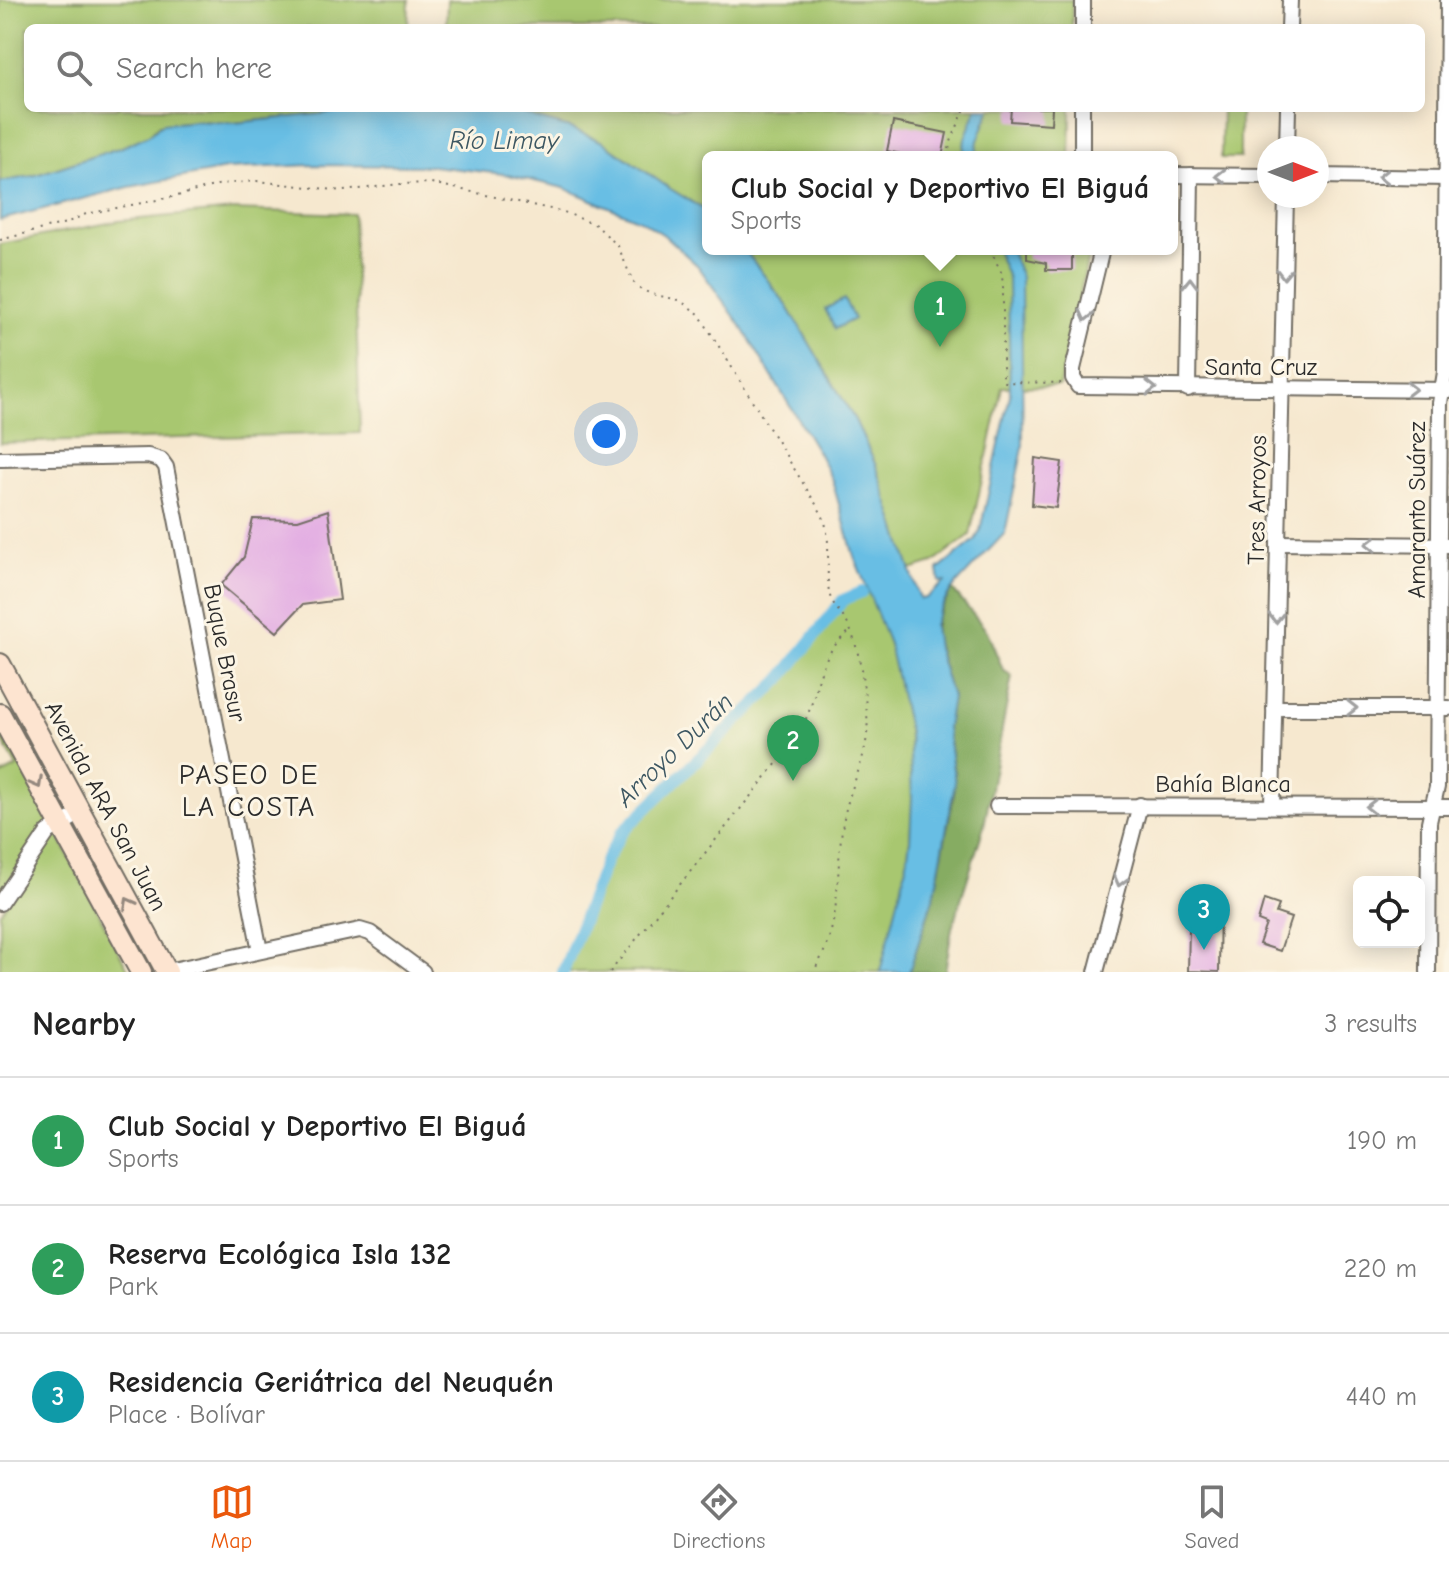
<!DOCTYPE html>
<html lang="en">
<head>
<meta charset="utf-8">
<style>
  :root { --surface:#fff; --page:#f2f2f2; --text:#222; --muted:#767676; --line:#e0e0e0; --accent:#ea580c }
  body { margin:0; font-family:"Comic Neue",sans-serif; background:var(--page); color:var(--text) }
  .controls { position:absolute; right:24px; bottom:24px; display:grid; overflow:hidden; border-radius:12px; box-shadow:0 4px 20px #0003 }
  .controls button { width:72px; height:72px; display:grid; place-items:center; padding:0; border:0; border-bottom:2px solid var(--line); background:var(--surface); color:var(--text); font:40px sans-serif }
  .compass { position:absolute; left:1257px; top:136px; width:72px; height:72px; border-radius:50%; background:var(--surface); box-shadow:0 4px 20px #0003; rotate:90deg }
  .you { position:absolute; left:606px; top:434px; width:28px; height:28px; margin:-20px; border:6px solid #fff; border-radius:50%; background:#1a73e8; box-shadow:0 0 0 12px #1a73e833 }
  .badge { display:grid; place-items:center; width:52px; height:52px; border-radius:50%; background:var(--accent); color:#fff; font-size:26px; font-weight:700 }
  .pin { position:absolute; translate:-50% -66px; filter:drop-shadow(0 2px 4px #0008) }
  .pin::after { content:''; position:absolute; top:42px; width:28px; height:24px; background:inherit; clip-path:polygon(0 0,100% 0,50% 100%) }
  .popup { position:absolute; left:702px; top:151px; width:476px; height:104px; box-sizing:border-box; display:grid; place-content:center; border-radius:12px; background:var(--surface); filter:drop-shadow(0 2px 6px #0005); font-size:26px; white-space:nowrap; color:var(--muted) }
  .popup b { font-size:30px; color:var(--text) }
  .popup::after { content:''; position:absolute; left:50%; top:100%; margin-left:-16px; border:16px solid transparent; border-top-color:var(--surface) }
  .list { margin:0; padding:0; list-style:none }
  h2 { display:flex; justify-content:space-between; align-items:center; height:104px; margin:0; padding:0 32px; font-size:34px }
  h2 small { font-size:26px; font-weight:400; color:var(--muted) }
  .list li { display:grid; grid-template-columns:52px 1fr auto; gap:24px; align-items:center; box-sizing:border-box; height:128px; padding:0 32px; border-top:2px solid var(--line) }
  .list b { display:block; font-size:30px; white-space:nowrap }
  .list p { margin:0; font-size:26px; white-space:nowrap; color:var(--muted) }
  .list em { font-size:26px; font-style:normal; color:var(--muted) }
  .icon { flex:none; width:44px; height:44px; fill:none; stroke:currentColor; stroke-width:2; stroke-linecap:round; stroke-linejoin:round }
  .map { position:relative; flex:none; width:1449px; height:972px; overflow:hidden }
  .search { position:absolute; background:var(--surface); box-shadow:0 4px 20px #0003; left:24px; right:24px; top:24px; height:88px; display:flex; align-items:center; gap:20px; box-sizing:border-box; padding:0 28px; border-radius:12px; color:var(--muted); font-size:30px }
  .sheet { height:488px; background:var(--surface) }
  nav { display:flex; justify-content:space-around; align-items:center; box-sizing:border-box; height:112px; border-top:2px solid var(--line); background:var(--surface); font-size:22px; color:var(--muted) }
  nav a { display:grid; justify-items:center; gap:4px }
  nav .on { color:var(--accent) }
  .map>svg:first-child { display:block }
</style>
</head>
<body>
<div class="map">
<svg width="1449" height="972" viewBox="0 0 1449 972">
  <rect width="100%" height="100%" fill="#fcf5e5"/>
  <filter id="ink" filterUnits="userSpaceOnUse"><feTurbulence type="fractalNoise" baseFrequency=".0125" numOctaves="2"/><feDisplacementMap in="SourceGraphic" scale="16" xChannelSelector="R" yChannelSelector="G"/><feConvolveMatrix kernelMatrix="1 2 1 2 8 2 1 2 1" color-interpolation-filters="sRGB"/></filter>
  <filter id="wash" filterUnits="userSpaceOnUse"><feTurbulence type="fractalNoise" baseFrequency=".006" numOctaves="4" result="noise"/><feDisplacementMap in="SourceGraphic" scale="32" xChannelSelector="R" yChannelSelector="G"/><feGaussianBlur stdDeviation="1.8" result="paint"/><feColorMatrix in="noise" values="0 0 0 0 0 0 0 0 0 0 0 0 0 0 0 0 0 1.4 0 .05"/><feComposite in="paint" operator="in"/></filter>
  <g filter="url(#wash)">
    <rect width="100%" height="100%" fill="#f6e8cf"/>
    <!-- green -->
    <g fill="#a8c76f" stroke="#6a794d" stroke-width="2">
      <path d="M0,0H409L408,28H28V108H377L233,123L197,121L159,125L149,135L122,147L33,176L0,182Z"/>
      <path d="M447,0H1072V28H446Z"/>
      <path d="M511,108H1071L1070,157H708V212L669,188L603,142L570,128L535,118Z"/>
      <path d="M1222,108H1240V158H1221Z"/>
      <path d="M233,210L353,214L360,433L0,443V244L119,221Z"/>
      <path d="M744,249H1090L1059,386L1002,387L970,535L933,563L910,570L877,468L855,420L788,307Z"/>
      <path d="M869,592C904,667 918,757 910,839C906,884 892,929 880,972H563L606,860L622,832L781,679L843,601L856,594Z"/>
      <path d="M0,726L51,818L0,895V776L17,767L2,739L0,740Z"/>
      <path d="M58,835L128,969L127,971L0,972V913L52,838Z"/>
    </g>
    <!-- forest -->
    <path fill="#86ac62" stroke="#586c46" stroke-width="2" d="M952,589L987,631L1003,670L1012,676L984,826L952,928L945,972H909L935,892L954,794V773L947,728L952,697L934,636L937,617Z"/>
    <!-- water -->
    <g fill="#67bee4" stroke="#497488" stroke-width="2">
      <path d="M377,108H511L535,118L570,128L603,142L669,188L708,212V249H744L788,307L855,420L877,468L920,599L926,598L945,582H940L938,570L975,540L980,531L1010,395L1008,278L996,249H1010L1021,277L1023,448L1005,533L952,589L939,611L934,625L937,648L952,697L947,728L955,783L935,892L909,972H880L906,868L910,840L912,798L909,733L889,644L854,556L832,480L819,454L742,327L718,294L698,266L664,235L642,221L564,188L504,174L432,166L311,165L226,169L129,187L0,220V182L33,176L122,147L149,135L162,124L197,121L233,123Z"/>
      <path d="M977,108H991L978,140L976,157H963L965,138Z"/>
      <path d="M844,299L854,319L835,329L825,309Z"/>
    </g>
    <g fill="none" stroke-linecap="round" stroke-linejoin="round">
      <!-- canal -->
      <path stroke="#67bee4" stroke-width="12" d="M563,972L606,860L622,832L781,679L843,600L862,592"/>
    </g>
    <g id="blocks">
      <!-- building -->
      <g fill="#e3aee3">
        <path d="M1011,108H1052L1051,124L1010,121Z"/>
        <path d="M893,122L947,133L942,157H914L887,151Z"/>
        <path d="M1027,249H1072V270H1046V263L1027,259Z"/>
        <path d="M1035,458L1062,462L1056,508L1032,505Z"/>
        <path d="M328,510L340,600L302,605L277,632L221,585L244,557L253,519L298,520Z"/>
        <path d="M1197,896H1220L1219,972L1188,971L1189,929H1196Z"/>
        <path d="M1264,900L1279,905L1276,913L1291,918L1280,951L1259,944L1266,924L1258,921Z"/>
      </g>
    </g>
  </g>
  <g filter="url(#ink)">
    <use href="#blocks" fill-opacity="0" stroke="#726d64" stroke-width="2"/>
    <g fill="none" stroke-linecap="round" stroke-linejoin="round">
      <!-- minor casing -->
      <g stroke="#726d64" stroke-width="18">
        <g id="minor">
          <path d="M1083,28V0"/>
          <path d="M1289,28L1290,0"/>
          <path d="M1287,148L1288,108"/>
          <path d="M1082,157V108"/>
          <path d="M1172,175L1269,176"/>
          <path d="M1317,176L1449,178"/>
          <path d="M1102,249L1073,369V378L1078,386L1449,390"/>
          <path d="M1188,389L1191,175"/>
          <path d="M0,459L148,456L161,460L166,467L260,951"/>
          <path d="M1278,543L1449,545"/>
          <path d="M1274,708H1449"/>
          <path d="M997,806L1449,807"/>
          <path d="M1272,806L1286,196"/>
          <path d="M0,903L48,832L81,813"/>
          <path d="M163,972L360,930L370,933L423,972"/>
          <path d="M1096,972L1140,805"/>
          <path d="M1428,972L1429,822L1437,787L1440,403L1445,372L1448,0"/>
        </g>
      </g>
      <!-- secondary casing -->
      <g stroke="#726d64" stroke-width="24">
        <g id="secondary">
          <path d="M0,664L167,972"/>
          <path d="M0,714L141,972"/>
        </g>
      </g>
      <!-- path -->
      <g stroke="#726d64" stroke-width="2" stroke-dasharray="2 6" stroke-linecap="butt">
        <path d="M948,157L950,144L965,108"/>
        <path d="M0,240L66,223L86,214L177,196L221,184L257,181L343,191L399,184L431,183L564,212L596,225L618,246L633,282L641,289L651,294L679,300L699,314L822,514C833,540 825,565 829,592C831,605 845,616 850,629C860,652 863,681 866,706C873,749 854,774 845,813C833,867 846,922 813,972"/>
        <path d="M990,249L1001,272L1003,283V382L1061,383"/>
        <path d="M610,972L785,753C793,741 802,729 808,714C821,680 818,656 850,631"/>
      </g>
      <!-- minor -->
      <use href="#minor" stroke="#fff" stroke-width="14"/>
      <!-- secondary -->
      <use href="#secondary" stroke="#fde4d0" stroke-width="20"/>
    </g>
    <!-- one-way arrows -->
    <defs><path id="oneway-chevron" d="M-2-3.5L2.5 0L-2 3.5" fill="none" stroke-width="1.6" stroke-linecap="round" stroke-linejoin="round" transform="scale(2)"/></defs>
    <g stroke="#a0a0a0">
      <use href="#oneway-chevron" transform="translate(1221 176) rotate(-179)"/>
      <use href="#oneway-chevron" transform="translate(1383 177) rotate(-180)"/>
      <use href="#oneway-chevron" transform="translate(1284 274) rotate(91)"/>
      <use href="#oneway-chevron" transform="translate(1190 283) rotate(-89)"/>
      <use href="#oneway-chevron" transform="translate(1086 316) rotate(104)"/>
      <use href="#oneway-chevron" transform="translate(1151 388)"/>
      <use href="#oneway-chevron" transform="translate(1411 389)"/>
      <use href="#oneway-chevron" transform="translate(1371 544) rotate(-179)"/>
      <use href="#oneway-chevron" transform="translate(1276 618) rotate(91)"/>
      <use href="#oneway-chevron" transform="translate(1352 708)"/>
      <use href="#oneway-chevron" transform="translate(1371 807) rotate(-180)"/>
      <use href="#oneway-chevron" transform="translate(1120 881) rotate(105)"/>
    </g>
    <g stroke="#94887e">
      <use href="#oneway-chevron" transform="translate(37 783) rotate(61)"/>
      <use href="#oneway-chevron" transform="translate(129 903) rotate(-118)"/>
    </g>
  </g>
  <g text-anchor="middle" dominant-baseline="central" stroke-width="6" stroke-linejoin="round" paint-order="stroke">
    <!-- street labels -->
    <g font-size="24" fill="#2b2b2b" stroke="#fcf5e5">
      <text x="1261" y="367">Santa Cruz</text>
      <text transform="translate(1257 500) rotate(-89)">Tres Arroyos</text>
      <text transform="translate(1417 510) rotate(-90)">Amaranto Suárez</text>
      <text transform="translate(225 653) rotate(79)">Buque Brasur</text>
      <text x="1223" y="784">Bahía Blanca</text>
      <text transform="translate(106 806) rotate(62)">Avenida ARA San Juan</text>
    </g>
    <!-- water labels -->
    <g font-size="26" font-style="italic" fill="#3d5762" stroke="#fcf5e5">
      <text x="504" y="141">Río Limay</text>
      <text transform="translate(675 750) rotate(-44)">Arroyo Durán</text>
    </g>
    <!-- quarter labels -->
    <g font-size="28" letter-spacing="2" fill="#2b2b2b" stroke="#fcf5e5">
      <text x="249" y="775">PASEO DE<tspan x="249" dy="32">LA COSTA</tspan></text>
    </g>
  </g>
</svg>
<div class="controls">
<button><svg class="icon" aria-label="locate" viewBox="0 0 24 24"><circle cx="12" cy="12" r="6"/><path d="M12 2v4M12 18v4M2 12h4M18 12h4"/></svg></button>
</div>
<svg class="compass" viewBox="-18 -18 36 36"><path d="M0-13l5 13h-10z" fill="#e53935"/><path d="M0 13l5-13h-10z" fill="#767676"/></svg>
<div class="you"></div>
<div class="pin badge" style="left:940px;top:347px;background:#2e9e5b">1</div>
<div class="popup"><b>Club Social y Deportivo El Biguá</b>Sports</div>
<div class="pin badge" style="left:793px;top:781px;background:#2e9e5b">2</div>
<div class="pin badge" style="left:1204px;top:950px;background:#0f9aa8">3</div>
<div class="search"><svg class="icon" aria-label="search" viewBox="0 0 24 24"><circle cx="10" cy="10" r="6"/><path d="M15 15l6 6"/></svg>Search here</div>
</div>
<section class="sheet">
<h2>Nearby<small>3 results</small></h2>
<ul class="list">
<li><span class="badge" style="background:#2e9e5b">1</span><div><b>Club Social y Deportivo El Biguá</b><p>Sports</p></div><em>190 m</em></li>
<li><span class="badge" style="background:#2e9e5b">2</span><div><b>Reserva Ecológica Isla 132</b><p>Park</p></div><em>220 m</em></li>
<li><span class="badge" style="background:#0f9aa8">3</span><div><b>Residencia Geriátrica del Neuquén</b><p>Place · Bolívar</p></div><em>440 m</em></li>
</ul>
</section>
<nav>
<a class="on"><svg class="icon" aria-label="map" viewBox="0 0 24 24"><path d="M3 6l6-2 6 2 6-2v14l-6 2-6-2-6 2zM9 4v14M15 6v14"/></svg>Map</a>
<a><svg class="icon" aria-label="directions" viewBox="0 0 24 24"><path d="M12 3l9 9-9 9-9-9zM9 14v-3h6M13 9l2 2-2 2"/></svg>Directions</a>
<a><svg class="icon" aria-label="saved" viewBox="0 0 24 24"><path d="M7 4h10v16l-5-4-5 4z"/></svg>Saved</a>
</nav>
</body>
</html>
